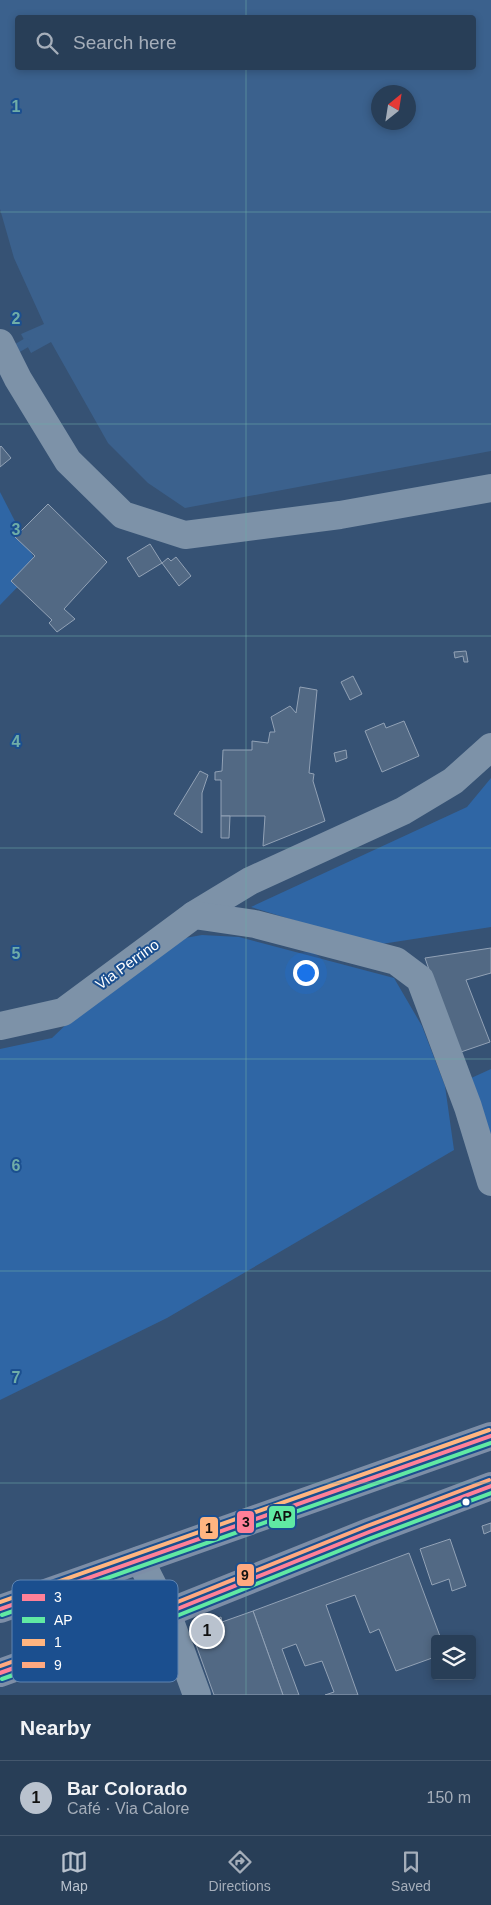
<!DOCTYPE html>
<html lang="en">
<head>
<meta charset="utf-8">
<style>
  :root { --surface:#283e57; --page:#344961; --text:#f1f3f6; --muted:#a5aeba; --line:#44576d; --accent:#b9c2ce }
  body { margin:0; font-family:Arial,sans-serif; background:var(--page); color:var(--text) }
  .controls { position:absolute; right:15px; bottom:15px; display:grid; overflow:hidden; border-radius:5px; box-shadow:0 2px 8px #0003 }
  .controls button { width:45px; height:45px; display:grid; place-items:center; padding:0; border:0; border-bottom:1px solid var(--line); background:var(--surface); color:var(--text); font:25px sans-serif }
  .compass { position:absolute; left:371px; top:85px; width:45px; height:45px; border-radius:50%; background:var(--surface); box-shadow:0 2px 8px #0003; rotate:30deg }
  .you { position:absolute; left:305px; top:972px; width:18px; height:18px; margin:-12px; border:4px solid #fff; border-radius:50%; background:#1a73e8; box-shadow:0 0 0 8px #1a73e833 }
  .badge { display:grid; place-items:center; width:32px; height:32px; border-radius:50%; background:var(--accent); color:#111; font-size:16px; font-weight:700 }
  .pin { position:absolute; translate:-50% -50%; border:2px solid #fff; box-shadow:0 1px 5px #0006 }
  .list { margin:0; padding:0; list-style:none }
  h2 { display:flex; justify-content:space-between; align-items:center; height:65px; margin:0; padding:0 20px; font-size:21px }
  h2 small { font-size:16px; font-weight:400; color:var(--muted) }
  .list li { display:grid; grid-template-columns:32px 1fr auto; gap:15px; align-items:center; box-sizing:border-box; height:75px; padding:0 20px; border-top:1px solid var(--line) }
  .list b { display:block; font-size:19px; white-space:nowrap }
  .list p { margin:0; font-size:16px; white-space:nowrap; color:var(--muted) }
  .list em { font-size:16px; font-style:normal; color:var(--muted) }
  .icon { flex:none; width:28px; height:28px; fill:none; stroke:currentColor; stroke-width:2; stroke-linecap:round; stroke-linejoin:round }
  .map { position:relative; flex:none; width:491px; height:1695px; overflow:hidden }
  .search { position:absolute; background:var(--surface); box-shadow:0 2px 8px #0003; left:15px; right:15px; top:15px; height:55px; display:flex; align-items:center; gap:12px; box-sizing:border-box; padding:0 18px; border-radius:5px; color:var(--muted); font-size:19px }
  .sheet { height:140px; background:var(--surface) }
  nav { display:flex; justify-content:space-around; align-items:center; box-sizing:border-box; height:70px; border-top:1px solid var(--line); background:var(--surface); font-size:14px; color:var(--muted) }
  nav a { display:grid; justify-items:center; gap:2px }
  nav .on { color:var(--accent) }
  .map>svg:first-child { display:block }
</style>
</head>
<body>
<div class="map">
<svg width="491" height="1695" viewBox="0 0 491 1695">
  <rect width="100%" height="100%" fill="#365274"/>
  <!-- green -->
  <g fill="#2f66a5">
    <path d="M0,492L38,566L0,605Z"/>
    <path d="M491,778V927L375,945L251,907L467,807Z"/>
    <path d="M202,935L239,937L394,978L422,1026L445,1086L454,1150L167,1318L0,1400V1049L52,1038L96,996L185,938Z"/>
    <path d="M491,1069V1136L469,1079Z"/>
  </g>
  <!-- water -->
  <path fill="#3b618d" fill-rule="evenodd" d="M0,0H491V451L185,508L148,483L108,443L51,342L31,353L21,334L44,324L14,258L0,209ZM18,18H474V68H18ZM378,92H408V122H378Z"/>
  <g fill="none" stroke-linecap="round" stroke-linejoin="round">
    <!-- stream -->
    <path stroke="#3b618d" stroke-width="9" d="M9,353L26,343"/>
  </g>
  <!-- building -->
  <g fill="#526984" stroke="#92a2b6">
    <path d="M1,446L11,458L0,467V447Z"/>
    <path d="M48,504L107,562L64,609L75,619L57,632L49,623L52,620L11,581L35,556L15,537Z"/>
    <path d="M150,544L162,563L139,577L127,558Z"/>
    <path d="M176,557L191,576L179,586L162,563L168,558L171,561Z"/>
    <path d="M466,651L468,662H464L463,656L455,658L454,652Z"/>
    <path d="M353,676L362,694L350,700L341,682Z"/>
    <path d="M300,687L317,690L309,773L314,774L313,781L325,821L263,846L265,816H221V780H215V772L222,771L223,750H252V741L268,743L270,732H275L271,717L290,706L296,713Z"/>
    <path d="M404,721L419,756L382,772L365,731L384,723L386,728Z"/>
    <path d="M346,750L347,758L336,762L334,753Z"/>
    <path d="M200,771L208,775L202,793V833L174,814Z"/>
    <path d="M221,816H230L229,838H221Z"/>
    <path d="M491,948V973L466,980L490,1042L458,1053L425,958Z"/>
    <path d="M491,1523V1531L484,1534L482,1526Z"/>
    <path d="M450,1539L466,1586L452,1591L449,1579L432,1585L420,1549Z"/>
    <path d="M409,1553L441,1639H435V1657L396,1671L379,1629L370,1633L355,1595L326,1605L358,1695H325L334,1692L322,1661L305,1666L296,1644L282,1649L299,1695H283L253,1611Z"/>
    <path d="M253,1611L283,1695H214L190,1628L221,1617L222,1622Z"/>
  </g>
  <g fill="none" stroke-linecap="round" stroke-linejoin="round">
    <!-- minor -->
    <g stroke="#7d92a8" stroke-width="28">
      <path d="M0,343L18,379L68,461L123,515L185,535L340,515L491,488"/>
      <path d="M194,915L250,881L403,811L453,781L491,747"/>
      <path d="M0,1026L63,1012L194,915L255,924L396,961L420,979L468,1107L491,1182"/>
      <path d="M140,1560L167,1613L197,1695"/>
    </g>
    <!-- major -->
    <g stroke="#7d8ea7" stroke-width="28">
      <path d="M0,1609L491,1436"/>
      <path d="M0,1673L167,1613L369,1532L491,1486"/>
    </g>
    <!-- bus-1 casing -->
    <g stroke="#1b4f8f" stroke-width="8">
      <g id="bus-1">
        <path d="M0,1609L491,1436"/>
        <path d="M0,1673L167,1613L369,1532L491,1486"/>
      </g>
    </g>
    <!-- bus-2 casing -->
    <g stroke="#1b4f8f" stroke-width="8">
      <g id="bus-2">
        <path d="M2,1615L491,1443"/>
        <path d="M2,1679L169,1619L371,1538L491,1493"/>
      </g>
    </g>
    <!-- bus-3 casing -->
    <g stroke="#1b4f8f" stroke-width="8">
      <path id="bus-3" d="M0,1602L489,1430"/>
    </g>
    <!-- bus-4 casing -->
    <g stroke="#1b4f8f" stroke-width="8">
      <path id="bus-4" d="M0,1666L165,1607L367,1526L489,1480"/>
    </g>
    <!-- bus-1 -->
    <use href="#bus-1" stroke="#ff8098" stroke-width="4"/>
    <!-- bus-2 -->
    <use href="#bus-2" stroke="#60e9a3" stroke-width="4"/>
    <!-- bus-3 -->
    <use href="#bus-3" stroke="#ffb580" stroke-width="4"/>
    <!-- bus-4 -->
    <use href="#bus-4" stroke="#ffa980" stroke-width="4"/>
  </g>
  <!-- grid -->
  <path fill="none" stroke="#6fada8" stroke-width="1" stroke-opacity="0.55" d="M246,0V18M246,68V1695M0,212H491M0,424H491M0,636H491M0,848H491M0,1059H491M0,1271H491M0,1483H491"/>
  <!-- markers -->
  <circle fill="#fff" stroke="#1b4f8f" stroke-width="2" cx="466" cy="1502" r="4.5"/>
  <g text-anchor="middle" dominant-baseline="central" stroke-width="4" stroke-linejoin="round" paint-order="stroke">
    <!-- street labels -->
    <g font-size="15" fill="#fff" stroke="#1b4f8f">
      <text transform="translate(127 964) rotate(-36)">Via Perrino</text>
    </g>
  </g>
  <!-- legend -->
  <rect x="12" y="1580" width="166" height="102" rx="8" fill="#1b4f8f" stroke="#5f84b1" stroke-width="1"/>
  <rect x="22" y="1594" width="23" height="7" fill="#ff8098"/>
  <rect x="22" y="1617" width="23" height="6" fill="#60e9a3"/>
  <rect x="22" y="1639" width="23" height="7" fill="#ffb580"/>
  <rect x="22" y="1662" width="23" height="6" fill="#ffa980"/>
  <g font-size="14" fill="#fff">
    <text x="54" y="1602">3</text>
    <text x="54" y="1625">AP</text>
    <text x="54" y="1647">1</text>
    <text x="54" y="1670">9</text>
  </g>
  <g font-size="16" text-anchor="middle" font-weight="bold" fill="#6fada8" stroke="#1b4f8f" stroke-width="4" stroke-linejoin="round" paint-order="stroke">
    <text x="16" y="112">1</text>
    <text x="16" y="324">2</text>
    <text x="16" y="535">3</text>
    <text x="16" y="747">4</text>
    <text x="16" y="959">5</text>
    <text x="16" y="1171">6</text>
    <text x="16" y="1383">7</text>
  </g>
  <g stroke="#1b4f8f" stroke-width="2">
    <rect x="268" y="1505" width="28" height="24" rx="5" fill="#60e9a3"/>
    <rect x="236" y="1510" width="19" height="24" rx="5" fill="#ff8098"/>
    <rect x="199" y="1516" width="20" height="24" rx="5" fill="#ffb580"/>
    <rect x="236" y="1563" width="19" height="24" rx="5" fill="#ffa980"/>
  </g>
  <g font-size="14" text-anchor="middle" font-weight="bold" fill="#111">
    <text x="282" y="1521">AP</text>
    <text x="246" y="1527">3</text>
    <text x="209" y="1533">1</text>
    <text x="245" y="1580">9</text>
  </g>
</svg>
<div class="controls">
<button><svg class="icon" aria-label="layers" viewBox="0 0 24 24"><path d="M12 4l9 5-9 5-9-5zM3 14l9 5 9-5"/></svg></button>
</div>
<svg class="compass" viewBox="-18 -18 36 36"><path d="M0-13l5 13h-10z" fill="#e53935"/><path d="M0 13l5-13h-10z" fill="#a5aeba"/></svg>
<div class="you"></div>
<div class="pin badge" style="left:207px;top:1631px">1</div>
<div class="search"><svg class="icon" aria-label="search" viewBox="0 0 24 24"><circle cx="10" cy="10" r="6"/><path d="M15 15l6 6"/></svg>Search here</div>
</div>
<section class="sheet">
<h2>Nearby<small></small></h2>
<ul class="list">
<li><span class="badge">1</span><div><b>Bar Colorado</b><p>Café · Via Calore</p></div><em>150 m</em></li>
</ul>
</section>
<nav>
<a class="on"><svg class="icon" aria-label="map" viewBox="0 0 24 24"><path d="M3 6l6-2 6 2 6-2v14l-6 2-6-2-6 2zM9 4v14M15 6v14"/></svg>Map</a>
<a><svg class="icon" aria-label="directions" viewBox="0 0 24 24"><path d="M12 3l9 9-9 9-9-9zM9 14v-3h6M13 9l2 2-2 2"/></svg>Directions</a>
<a><svg class="icon" aria-label="saved" viewBox="0 0 24 24"><path d="M7 4h10v16l-5-4-5 4z"/></svg>Saved</a>
</nav>
</body>
</html>
